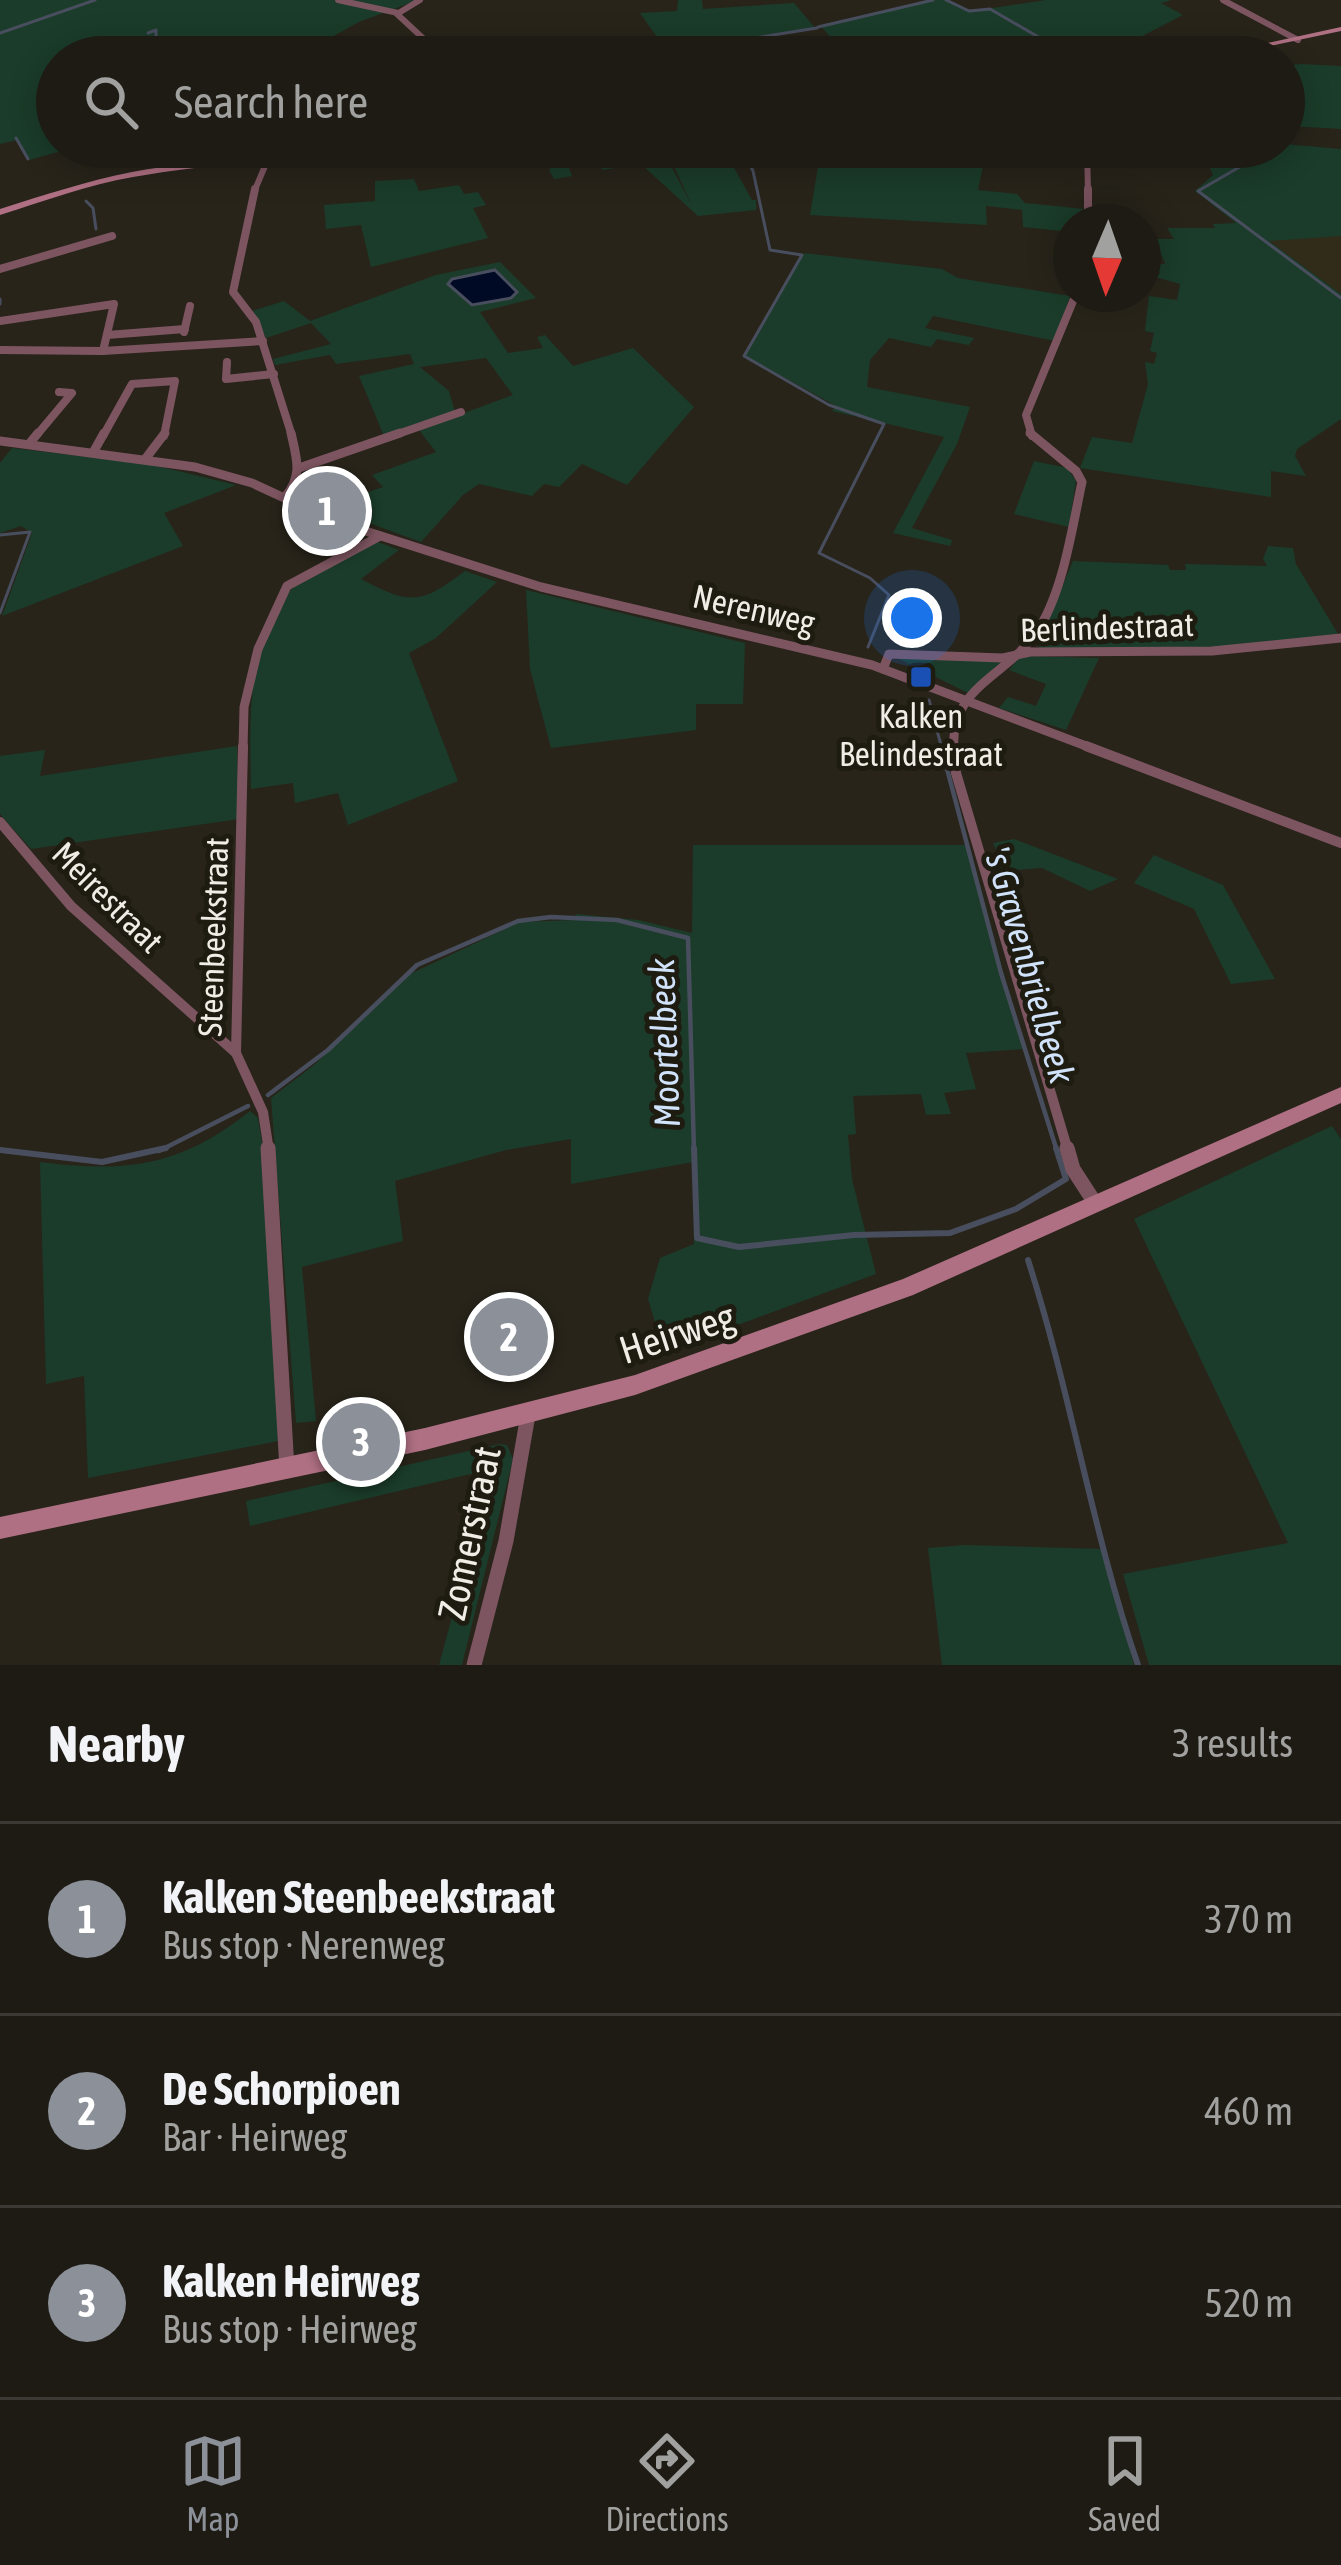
<!DOCTYPE html>
<html lang="en">
<head>
<meta charset="utf-8">
<style>
  :root { --surface:#1e1b14; --page:#2b2822; --text:#f1f3f6; --muted:#a1a1a0; --line:#3c3934; --accent:#8c9099 }
  body { margin:0; font-family:"Asap Condensed",sans-serif; background:var(--page); color:var(--text) }
  .compass { position:absolute; left:1053px; top:204px; width:108px; height:108px; border-radius:50%; background:var(--surface); box-shadow:0 6px 30px #0003; rotate:182deg }
  .you { position:absolute; left:912px; top:618px; width:42px; height:42px; margin:-30px; border:9px solid #fff; border-radius:50%; background:#1a73e8; box-shadow:0 0 0 18px #1a73e833 }
  .badge { display:grid; place-items:center; width:78px; height:78px; border-radius:50%; background:var(--accent); color:#fff; font-size:39px; font-weight:700 }
  .pin { position:absolute; translate:-50% -50%; border:6px solid #fff; box-shadow:0 3px 12px #0006 }
  .list { margin:0; padding:0; list-style:none }
  h2 { display:flex; justify-content:space-between; align-items:center; height:156px; margin:0; padding:0 48px; font-size:51px }
  h2 small { font-size:39px; font-weight:400; color:var(--muted) }
  .list li { display:grid; grid-template-columns:78px 1fr auto; gap:36px; align-items:center; box-sizing:border-box; height:192px; padding:0 48px; border-top:3px solid var(--line) }
  .list b { display:block; font-size:45px; white-space:nowrap }
  .list p { margin:0; font-size:39px; white-space:nowrap; color:var(--muted) }
  .list em { font-size:39px; font-style:normal; color:var(--muted) }
  .icon { flex:none; width:66px; height:66px; fill:none; stroke:currentColor; stroke-width:2; stroke-linecap:round; stroke-linejoin:round }
  .map { position:relative; flex:none; width:1341px; height:1665px; overflow:hidden }
  .search { position:absolute; background:var(--surface); box-shadow:0 6px 30px #0003; left:36px; right:36px; top:36px; height:132px; display:flex; align-items:center; gap:30px; box-sizing:border-box; padding:0 42px; border-radius:66px; color:var(--muted); font-size:45px }
  .sheet { height:732px; background:var(--surface) }
  nav { display:flex; justify-content:space-around; align-items:center; box-sizing:border-box; height:168px; border-top:3px solid var(--line); background:var(--surface); font-size:33px; color:var(--muted) }
  nav a { display:grid; justify-items:center; gap:6px }
  nav .on { color:var(--accent) }
  .map>svg:first-child { display:block }
</style>
</head>
<body>
<div class="map">
<svg width="1341" height="1665" viewBox="0 0 1341 1665">
  <rect width="100%" height="100%" fill="#28241a"/>
  <!-- built -->
  <path fill="#312b1a" d="M1331,236H1341V294L1267,240Z"/>
  <!-- green -->
  <g fill="#1b3c2a">
    <path d="M0,0H418L359,22L296,57H57V147H96L72,158L58,152L29,160L17,140L0,144Z"/>
    <path d="M678,0H702L703,9L794,3L815,28L666,50L640,13L677,11Z"/>
    <path d="M935,0H949L972,11L1046,0H1172L1161,3L1183,15L1102,57H788L839,47L820,25Z"/>
    <path d="M1301,64L1341,66V129L1289,126L1292,137L1284,141V86H1290L1284,66Z"/>
    <path d="M1284,144L1341,149V236L1269,241L1341,294V419L1297,449L1295,456L1306,476L1271,471V497L1080,468L1092,437L1132,443L1148,384L1145,362L1154,364L1157,353L1150,351L1154,333L1145,331L1149,296L1177,300L1180,284L1152,276L1160,274L1155,264H1165L1155,239H1174L1167,228H1215L1213,224L1236,223L1195,191L1213,175L1209,166L1154,155L1146,148L1228,165L1238,160L1229,154L1242,158Z"/>
    <path d="M815,147H836L840,153L865,147H987L978,190L1017,194L1025,203L1084,209L1083,222H1071V232L1023,227L1022,210L986,206L987,225L810,215L819,161Z"/>
    <path d="M622,156L628,163L668,160L692,206L672,162L728,157L752,200H756V210L698,216L641,164L603,170L598,165L569,168L572,176L554,179L549,170L557,163Z"/>
    <path d="M414,179L419,191L459,185L464,194L478,192L486,205L473,208L488,238L371,267L361,225L326,229L324,205L375,201V181Z"/>
    <path d="M804,253L942,269L958,278L1070,296L1055,341L933,316L925,328L974,338L969,345L937,339L931,347L889,338L870,360L867,387L970,407L957,444L912,528L952,540L950,546L893,533L944,437L832,411L836,406L745,356Z"/>
    <path d="M500,262L536,298L480,312L508,353L543,348L537,337L545,335L573,366L633,348L694,407L627,485L582,464L559,487L544,484L532,496L479,484L463,495L421,542L325,507L383,487L372,475L436,452L419,430L513,395L486,358L420,367L449,391L455,412L384,436L359,376L414,364L410,354L336,364L330,355L275,365L273,359L331,344L311,323L266,338L252,311L284,301L310,321L436,275Z"/>
    <path d="M12,448L149,464L236,485L164,513L183,546L2,616L32,533L21,526L0,533V463Z"/>
    <path d="M1034,461L1067,468L1076,481L1069,527L1014,514Z"/>
    <path d="M378,542L399,550L361,579C410,605 420,605 465,571L497,582L436,638L409,653L458,781L348,825L338,793L295,803L293,783L251,789C250,725 245,645 289,592C304,574 356,554 378,542Z"/>
    <path d="M1268,546L1293,548L1296,564L1338,634L1261,646L1041,650L1038,644L1073,561L1168,565L1170,570H1186L1185,564L1267,566L1263,559Z"/>
    <path d="M526,590L745,643L743,704H696V730L551,748L530,669Z"/>
    <path d="M893,656L1005,660L968,693Z"/>
    <path d="M1021,656L1099,658L1066,730L999,708L1008,697L1036,706L1046,684L1009,670Z"/>
    <path d="M237,746L239,819L31,849L0,814V756L45,750L40,776Z"/>
    <path d="M1014,839L1118,879L1090,891L1042,868L1005,871L1044,1012L1036,1014L989,858L999,856L993,843Z"/>
    <path d="M693,845H969L1024,1049L966,1053L976,1089L944,1093L951,1114L926,1115L921,1094L853,1096L856,1134L848,1135L852,1179L876,1274L664,1352L648,1299L660,1258L694,1244L693,1162L571,1184V1139L506,1150L395,1181L403,1241L302,1267L316,1421L296,1423L271,1098L314,1065L408,975L520,922L574,920L576,914L638,920L692,933Z"/>
    <path d="M1154,855L1223,885L1275,979L1231,984L1194,909L1134,883Z"/>
    <path d="M250,1111L258,1118L264,1154L278,1441L88,1478L84,1376L46,1384L40,1162C126,1173 180,1167 250,1111Z"/>
    <path d="M1332,1126L1341,1139V1665H1149L1123,1574L1288,1543L1134,1219Z"/>
    <path d="M500,1444L507,1445L513,1459L462,1665H439L492,1469L250,1526L246,1501Z"/>
    <path d="M965,1545L1103,1549L1134,1665H942L928,1548Z"/>
  </g>
  <!-- water -->
  <path fill="#000a24" stroke="#484e5e" stroke-width="3" d="M495,270L517,292L511,298L472,305L448,284L452,279Z"/>
  <g fill="none" stroke-linecap="round" stroke-linejoin="round">
    <!-- stream-far2 -->
    <g stroke="#484e5e" stroke-width="3">
      <path d="M946,0L969,11L990,9L1073,57"/>
      <path d="M818,27L933,0"/>
      <path d="M0,33L95,0"/>
      <path d="M148,33L156,30V49L182,57"/>
      <path d="M634,57L817,28"/>
      <path d="M16,138L28,159"/>
      <path d="M741,147L753,171L770,250L802,255L744,356L829,405L884,424L819,553L870,578L889,595L868,647"/>
      <path d="M1274,147L1198,191L1341,298"/>
      <path d="M86,201L93,208L96,229"/>
      <path d="M0,299V304"/>
      <path d="M0,535L30,532L0,613"/>
      <path d="M929,700L942,749"/>
    </g>
    <!-- stream-far1 -->
    <g stroke="#484e5e" stroke-width="4.5">
      <path d="M941,746L1001,973L1057,1151"/>
      <path d="M268,1095L328,1050L417,965L518,921L551,917L617,920L688,938L694,1151"/>
      <path d="M0,1150L5,1151"/>
      <path d="M159,1151L248,1106"/>
    </g>
    <!-- stream -->
    <g stroke="#484e5e" stroke-width="6">
      <path d="M694,1148L697,1238L739,1247L854,1235L950,1233L1016,1209L1066,1179L1056,1148"/>
      <path d="M0,1150L102,1162L166,1148"/>
      <path d="M1028,1260C1071,1393 1092,1532 1138,1665"/>
    </g>
    <!-- minor-far4 -->
    <g stroke="#7d5561" stroke-width="6">
      <path d="M338,0L398,13"/>
      <path d="M1223,0L1298,40"/>
      <path d="M388,57L426,41L397,14L420,0"/>
      <path d="M1087,147L1088,192"/>
      <path d="M254,192L273,147"/>
    </g>
    <!-- minor-far3 -->
    <g stroke="#7d5561" stroke-width="8">
      <path d="M255,189L233,292L256,322L292,436"/>
      <path d="M1088,189V222"/>
      <path d="M0,269L112,236"/>
      <path d="M0,321L114,304L103,351"/>
      <path d="M184,332L190,306"/>
      <path d="M107,335L185,329"/>
      <path d="M0,350L103,351L263,341"/>
      <path d="M227,362L226,379L274,374"/>
      <path d="M36,436L72,393L59,392"/>
      <path d="M103,436L132,384L175,381L164,436"/>
      <path d="M392,436L461,412"/>
      <path d="M1032,436L1026,415L1076,294"/>
    </g>
    <!-- minor-far2 -->
    <g stroke="#7d5561" stroke-width="9">
      <path d="M0,441L195,467L252,483L334,521L541,587L872,665L1094,749"/>
      <path d="M29,444L38,433"/>
      <path d="M94,451L104,433"/>
      <path d="M146,458L165,433"/>
      <path d="M299,468L400,433"/>
      <path d="M285,497C303,476 297,459 291,433"/>
      <path d="M883,669L889,654L1003,658L1030,652L1212,651L1341,638"/>
      <path d="M243,749L244,707L258,649L287,586L380,536"/>
      <path d="M954,749C949,687 1006,677 1036,633C1063,594 1072,528 1082,482L1076,471L1030,433"/>
    </g>
    <!-- minor-far1 -->
    <g stroke="#7d5561" stroke-width="10">
      <path d="M243,746L236,1053L263,1112L269,1151"/>
      <path d="M954,746L956,773L1068,1151"/>
      <path d="M1086,746L1341,843"/>
      <path d="M0,822L71,906L236,1053"/>
    </g>
    <!-- minor -->
    <g stroke="#7d5561" stroke-width="15">
      <path d="M268,1148L287,1469"/>
      <path d="M1067,1148L1073,1169L1095,1203"/>
      <path d="M474,1665L506,1541L528,1415"/>
    </g>
    <!-- secondary -->
    <g fill="#af7083" fill-rule="evenodd">
      <path d="M1341,27V31L1218,57H1204Z"/>
      <path d="M489,147H534L530,149C398,157 264,154 133,177C88,185 44,201 0,215V209C44,195 87,181 132,172C250,151 370,154 489,147Z"/>
      <path d="M1341,1087V1103L913,1295L635,1395L425,1450L0,1539V1517L425,1428L635,1375L903,1279Z"/>
    </g>
  </g>
  <!-- markers -->
  <rect fill="#1a4fb4" stroke="#1e1b10" stroke-width="4.5" x="909" y="665" width="24" height="24" rx="6"/>
  <g text-anchor="middle" dominant-baseline="central" stroke-width="10" stroke-linejoin="round" paint-order="stroke">
    <!-- street labels -->
    <g font-size="33" fill="#f0ede6" stroke="#1e1b10">
      <text transform="translate(754 609) rotate(13)">Nerenweg</text>
      <text transform="translate(1107 627) rotate(-2)">Berlindestraat</text>
      <text transform="translate(108 897) rotate(45)">Meirestraat</text>
      <text transform="translate(213 937) rotate(-88)">Steenbeekstraat</text>
    </g>
    <!-- poi labels -->
    <g font-size="33" fill="#f0ede6" stroke="#1e1b10">
      <text x="921" y="716">Kalken<tspan x="921" dy="38">Belindestraat</tspan></text>
    </g>
    <!-- water labels -->
    <g font-size="36" font-style="italic" fill="#d1e3fa" stroke="#1e1b10">
      <text transform="translate(1030 965) rotate(74)">'s Gravenbrielbeek</text>
      <text transform="translate(664 1043) rotate(-92)">Moortelbeek</text>
    </g>
    <!-- near-street labels -->
    <g font-size="39" fill="#f0ede6" stroke="#1e1b10">
      <text transform="translate(677 1333) rotate(-18)">Heirweg</text>
      <text transform="translate(469 1533) rotate(-78)">Zomerstraat</text>
    </g>
  </g>
</svg>
<svg class="compass" viewBox="-18 -18 36 36"><path d="M0-13l5 13h-10z" fill="#e53935"/><path d="M0 13l5-13h-10z" fill="#a1a1a0"/></svg>
<div class="you"></div>
<div class="pin badge" style="left:327px;top:511px">1</div>
<div class="pin badge" style="left:509px;top:1337px">2</div>
<div class="pin badge" style="left:361px;top:1442px">3</div>
<div class="search"><svg class="icon" aria-label="search" viewBox="0 0 24 24"><circle cx="10" cy="10" r="6"/><path d="M15 15l6 6"/></svg>Search here</div>
</div>
<section class="sheet">
<h2>Nearby<small>3 results</small></h2>
<ul class="list">
<li><span class="badge">1</span><div><b>Kalken Steenbeekstraat</b><p>Bus stop · Nerenweg</p></div><em>370 m</em></li>
<li><span class="badge">2</span><div><b>De Schorpioen</b><p>Bar · Heirweg</p></div><em>460 m</em></li>
<li><span class="badge">3</span><div><b>Kalken Heirweg</b><p>Bus stop · Heirweg</p></div><em>520 m</em></li>
</ul>
</section>
<nav>
<a class="on"><svg class="icon" aria-label="map" viewBox="0 0 24 24"><path d="M3 6l6-2 6 2 6-2v14l-6 2-6-2-6 2zM9 4v14M15 6v14"/></svg>Map</a>
<a><svg class="icon" aria-label="directions" viewBox="0 0 24 24"><path d="M12 3l9 9-9 9-9-9zM9 14v-3h6M13 9l2 2-2 2"/></svg>Directions</a>
<a><svg class="icon" aria-label="saved" viewBox="0 0 24 24"><path d="M7 4h10v16l-5-4-5 4z"/></svg>Saved</a>
</nav>
</body>
</html>
